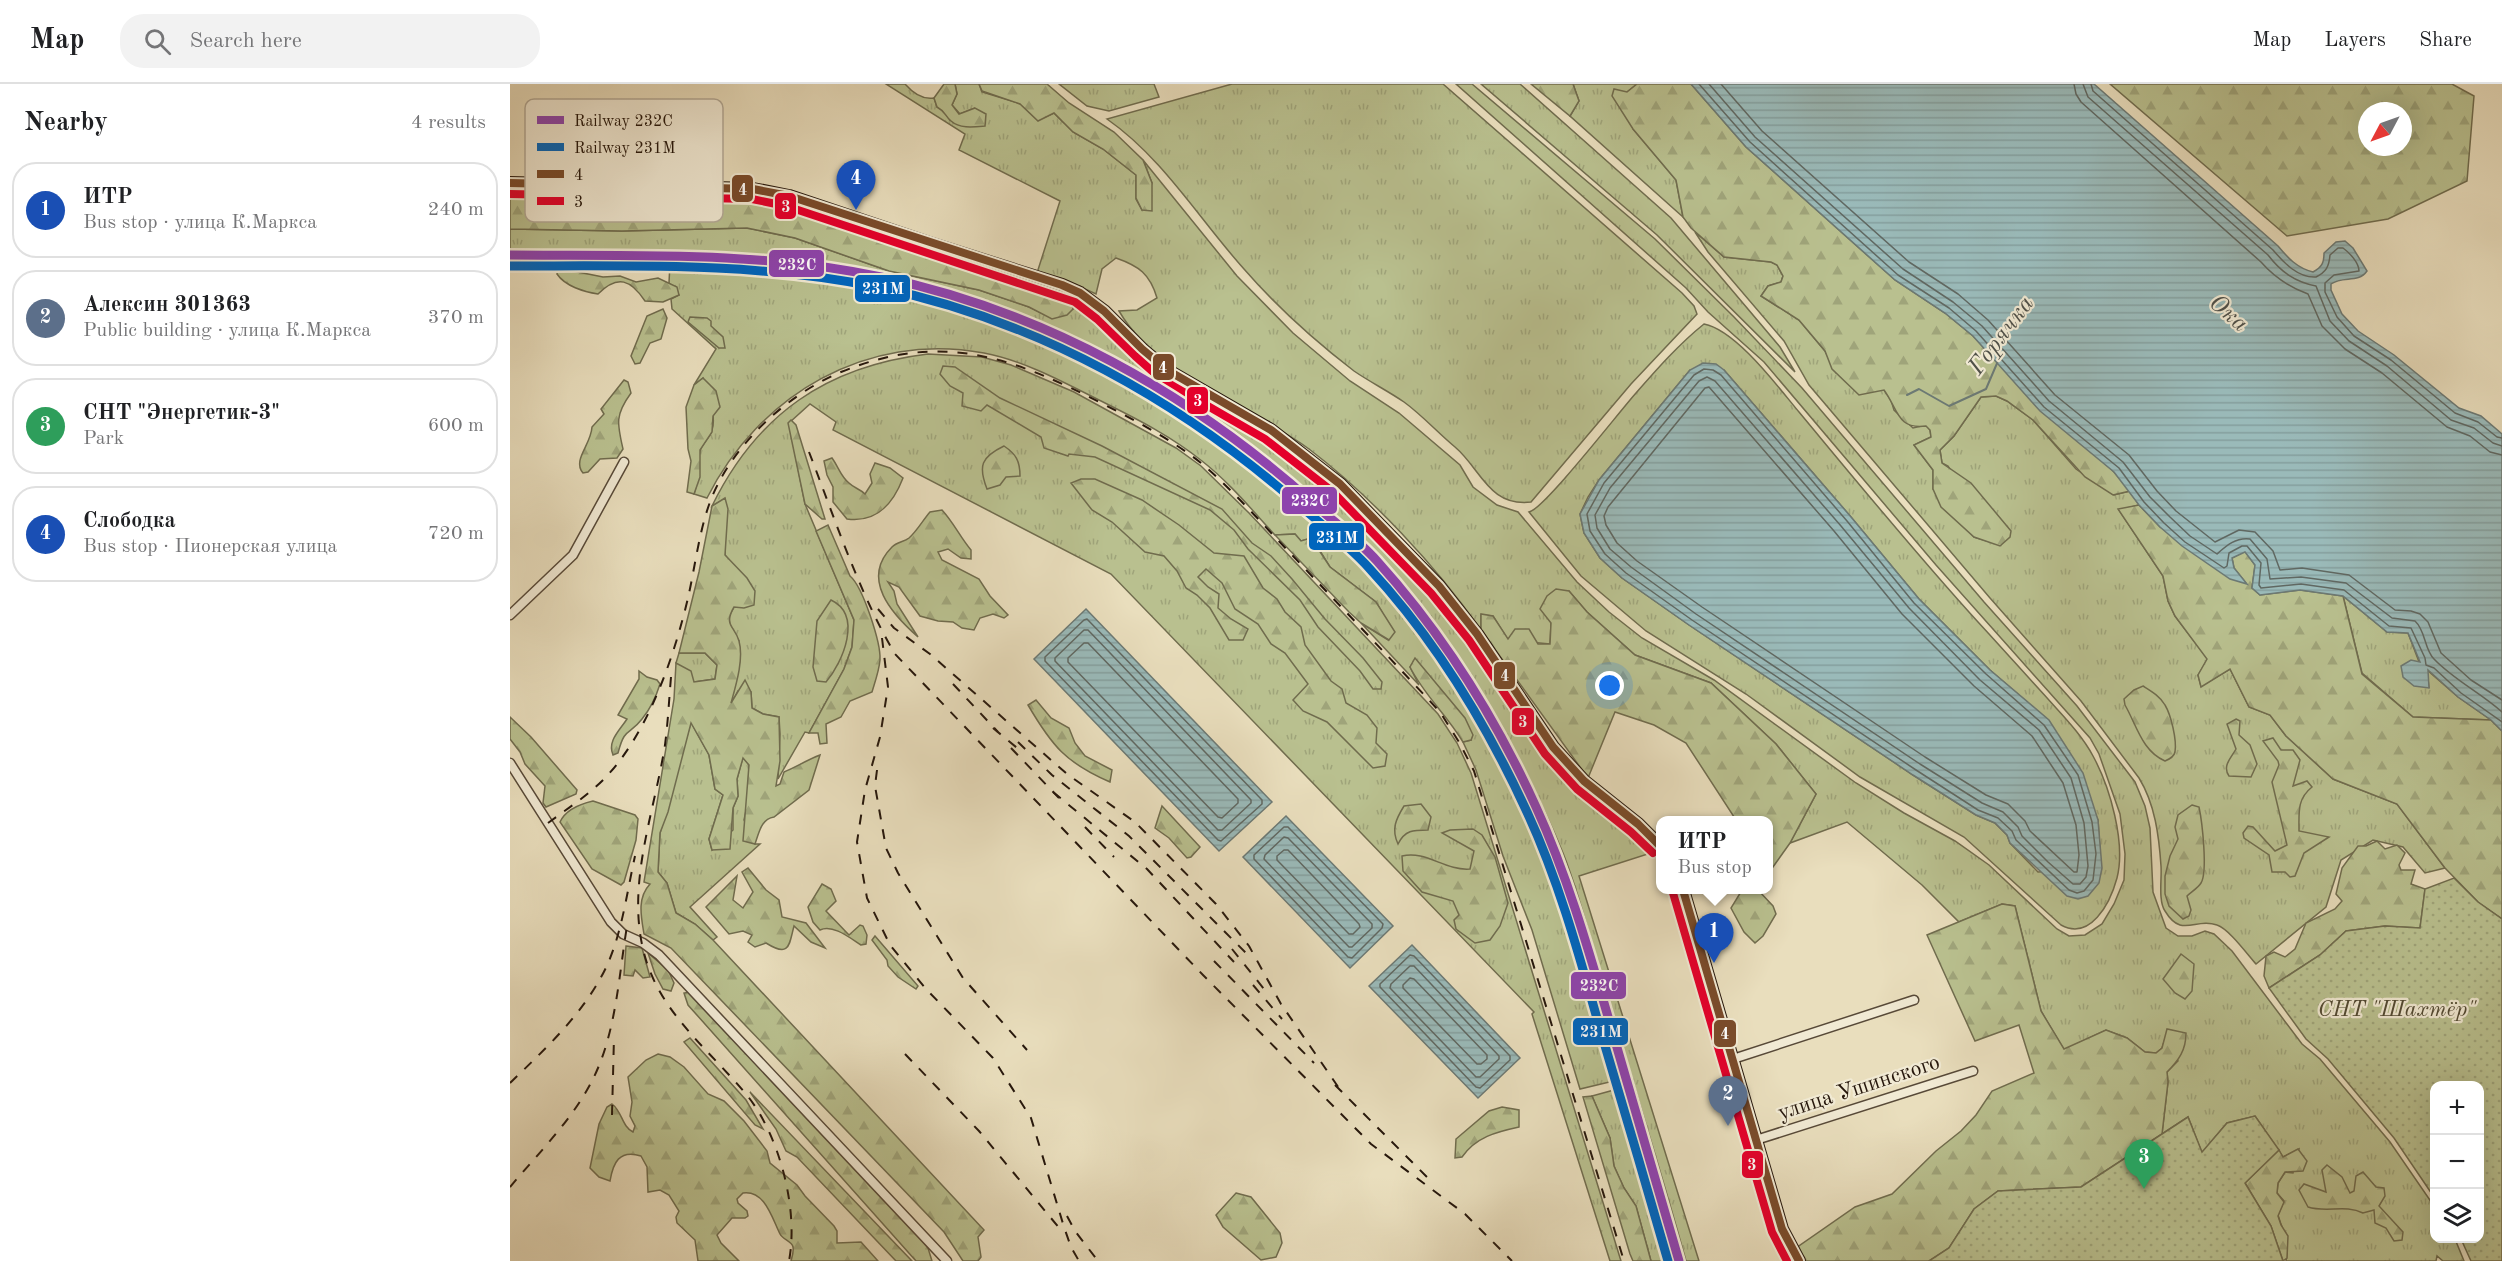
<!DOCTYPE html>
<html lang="en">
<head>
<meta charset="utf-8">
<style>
  :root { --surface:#fff; --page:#f2f2f2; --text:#202124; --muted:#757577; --line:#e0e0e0; --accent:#111827 }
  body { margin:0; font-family:"Old Standard TT",serif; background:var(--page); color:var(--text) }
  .controls { position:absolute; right:18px; bottom:18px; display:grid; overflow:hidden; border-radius:12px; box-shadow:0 6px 24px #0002 }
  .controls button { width:54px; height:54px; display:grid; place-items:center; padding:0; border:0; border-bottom:2px solid var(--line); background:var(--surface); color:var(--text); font:30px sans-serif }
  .compass { position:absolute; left:1848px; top:18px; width:54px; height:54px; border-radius:50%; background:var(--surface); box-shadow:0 6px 24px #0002; rotate:229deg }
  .you { position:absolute; left:1100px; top:602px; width:21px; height:21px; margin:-15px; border:4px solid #fff; border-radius:50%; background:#1a73e8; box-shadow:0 0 0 9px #1a73e833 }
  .badge { display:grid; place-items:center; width:39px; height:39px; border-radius:50%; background:var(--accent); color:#fff; font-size:20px; font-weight:700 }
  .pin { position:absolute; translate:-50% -50px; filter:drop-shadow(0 2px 3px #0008) }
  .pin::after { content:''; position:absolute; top:32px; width:21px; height:18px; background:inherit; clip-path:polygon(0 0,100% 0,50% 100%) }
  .popup { position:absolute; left:1146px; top:732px; width:117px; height:78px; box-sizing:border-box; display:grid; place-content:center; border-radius:12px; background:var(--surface); filter:drop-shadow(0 2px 4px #0005); font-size:20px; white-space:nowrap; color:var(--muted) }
  .popup b { font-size:22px; color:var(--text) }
  .popup::after { content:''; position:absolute; left:50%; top:100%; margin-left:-12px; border:12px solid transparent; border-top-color:var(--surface) }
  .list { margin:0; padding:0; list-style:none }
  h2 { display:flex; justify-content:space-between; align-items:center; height:78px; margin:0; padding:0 24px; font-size:26px }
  h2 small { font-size:20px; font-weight:400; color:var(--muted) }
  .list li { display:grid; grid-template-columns:39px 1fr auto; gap:18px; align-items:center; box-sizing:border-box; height:96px; margin:0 12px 12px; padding:0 12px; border:2px solid var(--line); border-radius:24px }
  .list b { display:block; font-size:22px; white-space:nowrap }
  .list p { margin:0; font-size:20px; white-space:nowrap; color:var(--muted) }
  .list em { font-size:20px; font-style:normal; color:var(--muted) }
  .icon { flex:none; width:33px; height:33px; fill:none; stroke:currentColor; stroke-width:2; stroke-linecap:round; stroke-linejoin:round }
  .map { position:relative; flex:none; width:1992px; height:1177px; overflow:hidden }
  header { display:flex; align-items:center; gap:36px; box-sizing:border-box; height:84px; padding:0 30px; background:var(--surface); border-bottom:2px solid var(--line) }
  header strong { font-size:28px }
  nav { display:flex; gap:33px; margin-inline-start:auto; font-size:21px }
  .search { width:420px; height:54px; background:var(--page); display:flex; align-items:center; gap:15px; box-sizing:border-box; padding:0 21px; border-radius:24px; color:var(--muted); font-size:22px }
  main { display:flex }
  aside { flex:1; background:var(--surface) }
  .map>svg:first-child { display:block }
</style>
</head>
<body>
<header>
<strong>Map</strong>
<div class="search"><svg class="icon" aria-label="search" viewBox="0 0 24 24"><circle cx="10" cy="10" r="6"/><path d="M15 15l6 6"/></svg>Search here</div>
<nav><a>Map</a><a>Layers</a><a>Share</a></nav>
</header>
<main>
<aside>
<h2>Nearby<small>4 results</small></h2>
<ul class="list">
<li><span class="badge" style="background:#1a4fb4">1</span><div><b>ИТР</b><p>Bus stop · улица К.Маркса</p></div><em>240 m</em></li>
<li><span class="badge" style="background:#5c6f8a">2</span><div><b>Алексин 301363</b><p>Public building · улица К.Маркса</p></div><em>370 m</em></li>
<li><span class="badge" style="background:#2e9e5b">3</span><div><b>СНТ &quot;Энергетик-3&quot;</b><p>Park</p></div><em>600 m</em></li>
<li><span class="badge" style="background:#1a4fb4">4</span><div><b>Слободка</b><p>Bus stop · Пионерская улица</p></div><em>720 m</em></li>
</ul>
</aside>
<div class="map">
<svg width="1992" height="1177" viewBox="0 0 1992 1177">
  <defs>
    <pattern id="grass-tufts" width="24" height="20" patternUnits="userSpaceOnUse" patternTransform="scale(1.5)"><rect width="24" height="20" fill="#b9c08f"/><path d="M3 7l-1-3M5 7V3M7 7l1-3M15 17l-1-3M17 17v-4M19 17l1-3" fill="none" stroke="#9fa47a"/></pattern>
    <pattern id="forest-firs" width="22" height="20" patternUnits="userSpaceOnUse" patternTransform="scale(1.5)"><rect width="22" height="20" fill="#b9c08f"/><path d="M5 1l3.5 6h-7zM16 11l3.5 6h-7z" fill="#9fa47a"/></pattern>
    <pattern id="garden-dots" width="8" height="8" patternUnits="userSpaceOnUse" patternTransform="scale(1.5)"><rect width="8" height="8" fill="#b9c08f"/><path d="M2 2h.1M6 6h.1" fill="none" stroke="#9fa47a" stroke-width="1.8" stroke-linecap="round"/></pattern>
    <pattern id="water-rules" width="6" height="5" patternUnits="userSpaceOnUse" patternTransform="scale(1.5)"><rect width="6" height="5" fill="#9abab9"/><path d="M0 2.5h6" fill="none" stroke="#859f9e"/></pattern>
  </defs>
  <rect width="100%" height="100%" fill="#e9debd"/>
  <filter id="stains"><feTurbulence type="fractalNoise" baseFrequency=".00333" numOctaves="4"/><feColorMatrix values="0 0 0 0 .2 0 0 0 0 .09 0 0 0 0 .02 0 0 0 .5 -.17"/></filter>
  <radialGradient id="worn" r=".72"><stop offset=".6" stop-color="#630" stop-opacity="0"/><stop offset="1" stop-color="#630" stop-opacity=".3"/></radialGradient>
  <!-- grass -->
  <g fill="url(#grass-tufts)" stroke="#706c4e" stroke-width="1.5" fill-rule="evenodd">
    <path d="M376,0H395C402,8 412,16 424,14L427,23L435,27L440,36L465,24L450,30L442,21L447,10L445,0H469L472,8L511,20L528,36L544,29L563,48L593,65L626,91V115L632,126L642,99L633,76L727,192L783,249L840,297L889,329L950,381L963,403L987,421L1008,428L1067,498L1099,528L1132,554L1204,596L1346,699L1394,729L1445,757L1479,781L1547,845L1559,852L1575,851L1592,840L1604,820L1614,796L1615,770L1610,730L1589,670L1580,654L1426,481L1254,278L1198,228L1176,204L946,0H962L1145,155L1224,233L1292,304L1474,518L1567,622L1625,698L1635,722L1640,744L1643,808L1656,844L1668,852H1682L1695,847L1704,850L1722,867L1792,960L1810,975L1880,1058L1924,1122V1154L1945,1155L1954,1177H1933L1927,1172L1926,1177H1776C1780,1151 1774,1153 1768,1131L1774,1117L1767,1109L1768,1099L1775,1088L1783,1089L1789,1065L1773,1073L1745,1032L1717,1039L1692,1069L1678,1033L1652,1050L1658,998L1657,988L1668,977L1655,955L1652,964L1646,969L1635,968L1617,954L1596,946L1554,966L1531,927L1505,822L1492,820L1449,838L1412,801L1337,738L1280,759L1306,710L1266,660L1201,599L1125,571L1077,528L1059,507L1041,539L1040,560L998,556L983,532L971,531V546C926,482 862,413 799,365C739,321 648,294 609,227L627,226L647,214C640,190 629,182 606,174L592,185L586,210L553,195L527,189L550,117L449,66L455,50Z"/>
    <path d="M549,0H644L649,13L599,27L577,22Z"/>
    <path d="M722,0H933L1172,209L1184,222L1187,230L1121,300L1021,418C979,423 971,385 945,363C928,349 912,331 894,318C878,307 860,298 844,287C805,257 767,223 734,185C689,135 653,74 597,35Z"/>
    <path d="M971,0H1010L1161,134L1270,263L1285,288L1147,151Z"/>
    <path d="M1063,0H1127L1117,8L1123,45L1166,96L1173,133L1060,32L1069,17Z"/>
    <path d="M237,144L285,154L379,187L469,206L519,223L542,234L563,225L561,217L580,223L627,272L651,289L743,344L822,405L882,462L932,519L1054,686L1111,743L1144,768L1069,792L1189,1177H1176C1152,1090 1125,1005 1099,919C1084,869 1072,817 1053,769C920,449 641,222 295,176C198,163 98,168 0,167V145L112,147Z"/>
    <path d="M1185,148L1214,173L1261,178L1267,181L1273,192L1271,198L1258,202L1251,212L1289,236L1315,267L1326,289L1374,306L1381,316L1384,326L1403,344L1416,341L1420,346L1421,353L1404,361L1423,386V405L1464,453L1490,461L1438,382L1432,379L1430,366L1444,352L1471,313L1486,312L1497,317L1523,336L1566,385L1604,411L1620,407L1629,421L1609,426L1653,492L1658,517L1665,532L1698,575L1688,591L1691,602L1720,585L1739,623L1760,631L1776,652L1823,695L1887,720L1935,784L1915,789L1893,763L1863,756L1831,776L1816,823L1746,880C1737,870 1719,845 1707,841C1685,833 1672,855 1655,827C1648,817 1652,794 1651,782C1649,752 1645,720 1629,694L1571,617L1480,514L1299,301L1274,257L1198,168Z"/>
    <path d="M160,179C205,179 252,178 297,185C613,232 863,412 1007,698C1054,792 1080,895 1112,995L1070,1005L1022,846L993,772L966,686L953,658L961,656L905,575L900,583L909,601L851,539L878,556L872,528L866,518L820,483L802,454L791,457L785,450L765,451C742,426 719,398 692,377C662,353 629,336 595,319C557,300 516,277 474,269C357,247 249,311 197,414L184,410C190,393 186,382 190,367C192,359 200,354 202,346C207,331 197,309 193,294L184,301L206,265L162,225L161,215L169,211L159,199Z"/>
    <path d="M1194,240C1226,246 1268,303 1289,328C1348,399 1406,470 1468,538C1492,564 1515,590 1538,615C1554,633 1572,651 1583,672C1600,703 1616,759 1607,794C1600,820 1580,857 1551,841L1454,753L1350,693L1236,610L1136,547L1071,492L1019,428C1034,425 1109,328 1126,309C1147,285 1169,260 1194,240ZM1180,286H1214L1341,433L1409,515L1480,586L1539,637L1588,736L1591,784L1528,788L1500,759L1497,751L1485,739L1466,731L1403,691L1179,541L1112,494L1090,474L1074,449L1070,430L1078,413L1089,396Z"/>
    <path d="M418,270L472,273L501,281L564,308L666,364L691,382L739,429L928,630L947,659L961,689L1111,1177H1100L1022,930L1024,928L601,490L323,346L326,338L300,320L279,339L295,420L344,536L342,563L334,585L299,649L295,648L268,695L270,650L269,633L253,630L242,624L241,608L228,607L220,622L229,557L220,542L219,532L224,523V482L215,471V415L202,422C247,330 317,282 418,270Z"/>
    <path d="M1833,512L1877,548L1898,549L1919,604L1917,586L1948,613L1981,636L1903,633L1852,589Z"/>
    <path d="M169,569H195L207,581L205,595L184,598L166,579Z"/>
    <path d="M181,638L199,671L205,705L213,711L199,755L202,766L223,746V724L228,712L227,695L233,673L239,681L238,718L234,736L245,760H250L180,823L207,853L203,856L185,840L166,829L157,799L148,788L150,749Z"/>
    <path d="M1115,1003L1160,1160L1165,1177H1141L1126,1122L1114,1104L1104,1082L1100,1054L1082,1012Z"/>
  </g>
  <!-- forest -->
  <g fill="url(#forest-firs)" stroke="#706c4e" stroke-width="1.5" fill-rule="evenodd">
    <path d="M434,0H445L447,10L442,21L449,30L465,24L476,30L475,42C464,43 450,45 441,37C434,31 436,28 427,23L424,14Z"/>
    <path d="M469,0H537L559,19L604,48L633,76L642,99V127L632,126L626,114V91L593,65L563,48L544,29L528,37L510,20L472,7Z"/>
    <path d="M1021,0H1063L1069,17L1060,32Z"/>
    <path d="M1127,0H1181L1236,63L1385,196L1435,229L1463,252L1487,278L1604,388L1620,407L1603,411L1575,393L1523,336L1497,317L1486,312L1471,313L1444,352L1430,366L1432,379L1461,399L1501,447L1500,453L1490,462L1464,453L1431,423L1423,405V386L1404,361L1421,353L1420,346L1416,342C1387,346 1388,325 1374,306L1349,311L1322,285L1315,267L1289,236L1251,212L1258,202L1271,198L1273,192L1267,181L1261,178L1214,173L1181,144L1173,133L1166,96L1123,45L1102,12L1104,5L1117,8Z"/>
    <path d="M1600,0H1942L1964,12L1957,97L1878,135L1777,152ZM1857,27H1893V63H1857Z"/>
    <path d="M0,106L125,108L258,114L515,197L561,217L563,225L557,231L542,235L519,223L469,206L379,187L285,154L237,144L112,147L0,145Z"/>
    <path d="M48,184L93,193L110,192L126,198L148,194L167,203L169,211L153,218L135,217C121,196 108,190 88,210C74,208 55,202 47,190Z"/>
    <path d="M153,225L157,234L151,255L140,259L130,279L125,280L121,272L137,232Z"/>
    <path d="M180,233L197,234L201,237V242L213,253L215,264H209L178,238Z"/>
    <path d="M433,282L445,283L490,314L592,362L712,425L742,459L761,472L782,495L815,535L853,574L872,598L871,605H863L850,587L808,543L790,516L738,465L724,446L700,426L585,373L559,370L558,372L534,364L531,353L477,321L471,327L452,322L453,309L440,302L430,290Z"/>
    <path d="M193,294L206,307L210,323L203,332L202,348L190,366V393L184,410L177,408L181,377L178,365L176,323L184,301Z"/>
    <path d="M114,296L118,298L121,309C105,331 107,339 113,365L107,374L90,375L78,388L73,389C62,376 81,361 82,343L94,330L91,325Z"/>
    <path d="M281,336L286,341L315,435H312L295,420L278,339Z"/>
    <path d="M494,362C506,370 510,377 510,392L496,393L490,401L477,405C468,382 471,373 494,362Z"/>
    <path d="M322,374C328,382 331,393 339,399C344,404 350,405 355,410L362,399L360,390L365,379L380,384L393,394C383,420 367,439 337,435L323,418V403L317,391L314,377Z"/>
    <path d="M571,395H585L632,416L669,441L704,469L734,472L753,504L767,515L775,528L791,543L795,561L821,597L832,605L836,619L857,631L867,644L866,659L877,670L875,682L863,684L817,638L793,627L783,616L798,600L775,569L761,560L748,540L725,525L712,499L696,485L688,493L698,503L709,510L708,524L721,535L738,545L733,556H719L700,524L687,511L676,504L667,487L654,472L635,468L602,438L582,426L561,399Z"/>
    <path d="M215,414L218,425L215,471L237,494L245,507L244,521L234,524L224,523C213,542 225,542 229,557C234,575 226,601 221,619L235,596L241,608L242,624L253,630L269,633L270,677L266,702L270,700L274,688C286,683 297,676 310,671L299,706L264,733C251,735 249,749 245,760L233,757L239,681L233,674L227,695L228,712L223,724L220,765L202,766L199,755L213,711L205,705L199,671L181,639L158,728L150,749L148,788L157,799L166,829L185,840L203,856L474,1146L468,1153L471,1173L468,1177H453L434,1148L161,864L134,850C131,832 127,814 140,800L134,798L164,615L166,579L181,587L184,598L205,595L207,581L195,569H169L189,488L202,422Z"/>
    <path d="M1629,421L1650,443L1736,499L1724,484L1722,474L1735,467L1745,481L1742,504L1750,511L1790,506L1833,512L1852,590L1903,633L1981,636L1992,647V835L1968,818L1935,784L1887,720L1823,695L1776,652L1760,631L1739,623L1720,585L1691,603L1688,591L1697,575L1665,532L1658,517L1653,492L1608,425Z"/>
    <path d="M432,426C444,439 450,453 461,466V475L451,474L438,465L428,468L432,476L469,495L480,512L498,531L494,534L483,530L470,534L464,546L452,544L443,538L428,537L410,532L389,503L378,498L384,507L387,520L408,553C382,530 350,495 382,463C387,458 394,458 399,454C407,447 413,436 420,428Z"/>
    <path d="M318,441L340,492C353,503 371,559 370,576C369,587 365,598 362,608L340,617L331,633L316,640L317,659L310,660L308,649H299L334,585L342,563L344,536L306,447Z"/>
    <path d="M785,450L791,457L801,454L820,483L866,518L885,548L879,556L851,539L839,528L765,451Z"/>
    <path d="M1046,505L1059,507L1077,528L1125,571L1201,599L1266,660L1306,710L1280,759L1258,790V736H1226L1176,659L1144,641L1105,628L1078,694L971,546V530L983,532L998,555L1005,545H1019L1028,560H1040L1041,539L1030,525L1037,512Z"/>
    <path d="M321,516C353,531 333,578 316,598L307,597L303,583L307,537Z"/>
    <path d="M905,574L955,634L963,651L961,656L953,658C937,631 914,611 900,583Z"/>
    <path d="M129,587L137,593L147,596L150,600C146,613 141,624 132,635C119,652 115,642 108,669L103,671C97,657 110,646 117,635L108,631L129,595Z"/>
    <path d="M1633,602C1641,607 1650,612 1655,621C1661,631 1667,656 1665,668C1664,673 1660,675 1655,677C1632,667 1627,642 1615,621L1614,615L1624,606Z"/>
    <path d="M526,616L541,634L559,644L565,659L575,672L602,686L600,698C556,679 542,662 518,621Z"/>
    <path d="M0,633L21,653L67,706L66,710L36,723L33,719L35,702L15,680L10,668L0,655Z"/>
    <path d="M1726,635L1730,637L1729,651L1740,661L1747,680L1741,693L1719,692C1712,682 1721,674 1726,665L1717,640Z"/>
    <path d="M1763,654L1771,666H1783L1790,676L1783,702L1797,697L1802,703C1787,715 1789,728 1789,747L1819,753L1794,769L1785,792L1780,793L1775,788H1762L1759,771L1734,754L1733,749L1738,742L1743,743L1765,767L1777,761L1762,698L1769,681L1768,677L1753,657Z"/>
    <path d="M83,717L125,731L128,735L126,756L114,798L111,801L82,785L50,738C56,725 70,720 83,717Z"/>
    <path d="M911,720L921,733L918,746C903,746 895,746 888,760C881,745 886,735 894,722Z"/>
    <path d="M1682,721L1689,723C1692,737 1698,788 1691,799C1688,804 1681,808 1677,812L1681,826L1679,832L1673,835L1659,822L1655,810V792L1660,772L1668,755L1665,743L1668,731Z"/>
    <path d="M652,722L690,763L681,773L677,774L659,754L645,744Z"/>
    <path d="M963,745L972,751L985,773L998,819L990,842L980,856L965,859L946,845L944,836L949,831L943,817L912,808L893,787L892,772C916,766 935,787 960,785L964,767L932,749L940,746Z"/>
    <path d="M1867,757L1875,765L1887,761L1895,769L1889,781L1891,786H1905L1901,800L1915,805L1910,844L1875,842L1836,847L1810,871L1759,904L1754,892L1756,872L1764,868L1775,873L1785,865L1796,839L1825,825L1832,817L1826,810L1832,784L1848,762H1856Z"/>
    <path d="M238,784L256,806L269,816L272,833L296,839L315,864L301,858L284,842C279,861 280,874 256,859L245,863L238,858L242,851L233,847L219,850L196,823L227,792L223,816L233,824L243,808L232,788Z"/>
    <path d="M312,800L321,805L326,817L316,827L339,851L350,841L353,842L357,851L356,860L351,861C340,854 323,840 310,846L303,838L298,823Z"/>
    <path d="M1232,806H1248L1263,822L1266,830L1253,852L1245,859L1234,848L1221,824Z"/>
    <path d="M1492,820L1505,822L1531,927L1554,965L1596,946L1617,954L1635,968L1646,969L1652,964L1657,945L1676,949C1676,966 1669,976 1657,988L1658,998L1652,1050L1571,1103L1488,1107L1464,1125L1439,1164L1419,1177H1294L1286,1164L1345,1123L1382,1110L1426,1067L1451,1047L1466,1031L1482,1007L1524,989L1509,941L1465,957L1417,851Z"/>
    <path d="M365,852L408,902L406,905L388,893L378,882L377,876L362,856Z"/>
    <path d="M116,862L132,864L140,893L133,894L125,886L123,892L114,891Z"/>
    <path d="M138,869L158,886L164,899L161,907L153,905L145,890Z"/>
    <path d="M1671,870L1684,880L1682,907L1675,915L1665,909L1653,895Z"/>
    <path d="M180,908L412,1156L418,1164L422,1177H406L178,921L174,909Z"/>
    <path d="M180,954L236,1016L253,1045L245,1041L174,958Z"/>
    <path d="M148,970L160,973L174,983L198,1010L214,1017L234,1037L257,1067L260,1079L287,1101L295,1112L324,1142L327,1147V1159L351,1158L368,1177H281C282,1173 284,1167 283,1163C282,1157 273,1156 270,1150C262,1134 255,1106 233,1109L227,1115L228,1119L237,1127L238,1132L235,1134H222L207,1151L211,1159L229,1177H188L185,1156L167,1139L166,1133L169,1127L159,1111L150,1106L138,1108L137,1083L131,1072C109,1065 103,1079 100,1097L89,1093L80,1084L89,1040L97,1023L102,1020C112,1027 112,1043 123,1048L125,1042L120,1032L122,1018L118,993L136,976Z"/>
    <path d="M240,1008L402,1177H386L287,1073L276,1067L266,1045Z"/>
    <path d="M1082,1012L1100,1054L1104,1082L1114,1104L1126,1122L1141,1177H1123L1120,1170L1073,1013Z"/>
    <path d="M992,1023L1009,1026V1043C986,1048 966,1053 952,1073L945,1074L946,1055L979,1027Z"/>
    <path d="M1788,1065L1797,1077L1793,1087L1775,1088L1768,1099L1767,1109L1774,1118L1768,1132L1771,1141L1778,1152L1777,1174L1773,1177L1761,1142L1735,1099L1769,1066L1773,1073Z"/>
    <path d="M1817,1081L1832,1093L1840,1109L1844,1107L1846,1092L1853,1088L1866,1103L1874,1104L1875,1112L1869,1122L1893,1148L1892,1156L1884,1157L1876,1144L1865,1139L1864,1126L1853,1129C1835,1120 1817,1129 1798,1123L1789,1106L1794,1100L1816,1108L1812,1086Z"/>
    <path d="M726,1109L741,1113L770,1149L772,1159L766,1173L751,1176L713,1143L706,1131Z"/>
  </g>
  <!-- garden -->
  <g fill="url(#garden-dots)" stroke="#706c4e" stroke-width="1.5">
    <path d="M1944,794L1968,818L1992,835V1177H1961L1951,1155L1970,1154V1002H1924V1113L1884,1054L1818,975L1796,955L1759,904L1810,871L1836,847L1875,842L1910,844L1915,805Z"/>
    <path d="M1745,1032L1769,1066L1735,1099L1761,1142L1773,1177H1419L1439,1164L1464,1125L1488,1107L1571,1103L1678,1033L1692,1068L1717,1039Z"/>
  </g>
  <!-- water -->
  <g fill="url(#water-rules)" stroke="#6c7974" stroke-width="1.5">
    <path d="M1181,0H1584L1768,162C1778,174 1787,184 1803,188C1812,183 1814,179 1814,169L1826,158L1835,157L1843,164L1857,187C1848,200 1833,191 1821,200V206L1832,230L1848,247L1884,271L1949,324L1971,332L1992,350V647L1981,636L1948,613L1918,586L1919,604L1904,602L1893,593L1891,582L1901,576L1910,578L1898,549L1877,548L1833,512L1790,506L1750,511L1742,504L1745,481L1735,468L1722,474L1724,484L1737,500L1720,495L1672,462L1650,443L1629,421L1604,388L1530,327L1463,252L1435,229L1385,196L1236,63Z"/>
    <path d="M1193,279L1206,280L1214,286L1341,433L1409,515L1480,586L1539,636L1573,689L1588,736L1592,784L1589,799L1578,812L1568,815L1557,812L1500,759L1497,751L1485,739L1466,731L1403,691L1179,541L1112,494L1090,474L1074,449L1070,430L1089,396L1180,286Z"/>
    <path d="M576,525L762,718L709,767L524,575Z"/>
    <path d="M776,732L883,842L840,884L733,773Z"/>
    <path d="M902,861L1010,974L968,1014L859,902Z"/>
  </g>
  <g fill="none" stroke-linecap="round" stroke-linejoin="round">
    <!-- shore -->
    <g stroke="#606862" stroke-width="1.5">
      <path d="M1189,0L1240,58L1388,191L1439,224L1466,247L1534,323L1609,384L1634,418L1654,439L1675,458L1714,484L1717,482L1719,469L1732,462H1737L1751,479L1749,501L1751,504L1791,500L1834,506L1879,542L1901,544L1915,574L1916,581L1924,584L1951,609L1992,638"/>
      <path d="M1199,0L1245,53L1393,185L1443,218L1472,242L1539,317L1613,378L1640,413L1660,433L1680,452L1707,470C1716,462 1726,453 1740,455L1757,475L1760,495L1791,493L1836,499L1882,534L1905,537C1916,547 1914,565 1924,575C1944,596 1971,609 1992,628"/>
      <path d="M1211,0L1252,47L1399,178L1448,210L1478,236L1545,311L1619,371L1647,407L1666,427L1705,458L1729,446L1745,448L1763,467L1770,486L1792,484L1839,491L1885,526L1901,527L1910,530L1918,538L1931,569L1961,596L1992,616"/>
      <path d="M1564,0L1566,10L1571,18L1751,178C1765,194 1779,203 1798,210L1812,242L1835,265L1872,289L1937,343L1960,352L1980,368L1992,371"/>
      <path d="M1573,0L1578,13L1758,171C1771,188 1785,198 1806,202L1820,237L1839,257L1877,282L1941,336L1964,344L1983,359L1992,362"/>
      <path d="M1581,0L1583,7L1763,166C1774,179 1788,194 1806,193C1816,188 1819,183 1820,171L1828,164H1833C1840,169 1849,179 1849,187L1824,191L1815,199V208L1827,233L1844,252L1881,276L1945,329L1968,338L1987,353L1992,354"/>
      <path d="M1194,285L1203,286L1211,291L1337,437L1404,519L1476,590L1534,641L1568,691L1582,738L1586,770L1583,796L1574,807L1567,809L1559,806L1506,756L1502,747L1488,734L1468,726L1406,686L1182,536L1116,489L1095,470L1080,447L1077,430L1094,399L1184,291Z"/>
      <path d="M1197,293L1205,297L1331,442L1399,524L1470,596L1529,646L1561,694L1574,739L1578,782L1576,793L1570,800H1563L1538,778L1512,752L1508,743L1493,728L1472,719L1410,680L1186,530L1121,483L1100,465L1087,444L1085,431L1100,404L1189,297Z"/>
      <path d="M1199,303L1324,447L1392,530L1464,602L1522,652L1553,699L1566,741L1569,771L1567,788H1564L1520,747L1515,737L1498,720L1476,711L1415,673L1192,523L1127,477L1107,459L1096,441L1094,432L1098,423L1195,304Z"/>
      <path d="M577,535L752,716V720L711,757L708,756L535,577V573L574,536Z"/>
      <path d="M574,546H578L741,716V719L712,746H708L545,577V574Z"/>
      <path d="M574,559H578L728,715V719L712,734L708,733L558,578V574Z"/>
      <path d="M774,743H778L873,840L872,844L842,874L838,873L744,775V771Z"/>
      <path d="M774,753L778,754L862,840V844L842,863H839L754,775L755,771Z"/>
      <path d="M774,766H778L849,840L850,843L843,850H839L767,776V772Z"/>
      <path d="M900,871L904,872L1000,972V976L970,1004L966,1003L870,903V900Z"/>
      <path d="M900,882H904L989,972V975L970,993H966L880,904L881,900Z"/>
      <path d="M900,894L904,895L977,971V975L971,980H967L893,904V901Z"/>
    </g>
    <!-- stream -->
    <path stroke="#6c7974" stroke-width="2" d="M1397,311L1409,305L1439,322L1476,305L1488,277"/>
    <!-- minor casing -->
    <g stroke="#574938" stroke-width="11">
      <g id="minor">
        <path d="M0,531L63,471L114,378"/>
        <path d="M0,679L101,838L113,850L133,859L149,871L437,1177"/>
        <path d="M1223,975L1404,916"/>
        <path d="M1246,1056L1463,987"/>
      </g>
    </g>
    <!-- major casing -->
    <g stroke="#26170c" stroke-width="14">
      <g id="major">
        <path d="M0,99L243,105L279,112L419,159L552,201L570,209L594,227L632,265L657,286L761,346L830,400L929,502L967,550L1043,663L1074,697L1128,740L1150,762"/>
        <path d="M1173,806L1272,1145L1289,1177"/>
      </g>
    </g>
    <!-- minor -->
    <use href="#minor" stroke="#f1ead4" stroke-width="8"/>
    <!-- major -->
    <use href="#major" stroke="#e4bf7e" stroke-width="10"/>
    <!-- rail -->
    <g stroke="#26170c" stroke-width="2" stroke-dasharray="10 10" stroke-linecap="butt">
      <path d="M299,368C325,435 349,509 385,570L693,891L861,1060L955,1130L1002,1177"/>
      <path d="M368,525L384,544L420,570L557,690L625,738L706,820L739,862L771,920L831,1007"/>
      <path d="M372,554L378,603L370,653L355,706L347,758L357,814L380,861L416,905L483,974L521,1034L554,1143L561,1163L569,1177"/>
      <path d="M161,593C159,616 158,638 155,661C144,731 114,805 136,876C153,931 200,967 236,1010C269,1050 289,1125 279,1177"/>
      <path d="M443,600L488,648"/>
      <path d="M483,644L512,668"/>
      <path d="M508,658L542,691L619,752L737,870"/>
      <path d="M501,664L549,714"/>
      <path d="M367,686L365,702L376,764L388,789L453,894L517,966"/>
      <path d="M543,708L637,785L724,878"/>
      <path d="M38,739C57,725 77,712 94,695C138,650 164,573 178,514C185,483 189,448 200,418C221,362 276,311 331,288C434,246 504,274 597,322C630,339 662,356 691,379C724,407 753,441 783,472C832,524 882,576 930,628L949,658L964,687L1114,1177"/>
      <path d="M575,743L604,773"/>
      <path d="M722,865L754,905"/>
      <path d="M704,877L804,979"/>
      <path d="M743,901L772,935"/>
      <path d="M395,970L469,1047L550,1145"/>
      <path d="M0,999C33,967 67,936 90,895C111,859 116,812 125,772"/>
      <path d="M825,1001L923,1099"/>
      <path d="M102,1031L104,953"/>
      <path d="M0,1103C26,1072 57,1041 77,1006C106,957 108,896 117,842"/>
      <path d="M557,1132L565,1147L588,1177"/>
    </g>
    <!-- bus-1 casing -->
    <g stroke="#f1ead4" stroke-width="12">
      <g id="bus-1">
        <path d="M0,99L243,105L279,112L552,201L570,209L594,227L632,265L657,286L761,346L830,400L929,502L967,550L1043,663L1074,697L1128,740L1150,762"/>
        <path d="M1173,806L1272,1145L1289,1177"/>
      </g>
    </g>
    <!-- bus-2 casing -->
    <g stroke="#f1ead4" stroke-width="12">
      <g id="bus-2">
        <path d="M0,110L242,115L276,122L565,218L587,235L625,272L651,295L755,355L823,408L921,509L959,556L1035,670L1067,705L1121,748L1143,769"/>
        <path d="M1163,809L1262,1148L1277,1177"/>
      </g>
    </g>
    <!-- bus-1 -->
    <use href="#bus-1" stroke="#7a4b2a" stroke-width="8"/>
    <!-- bus-2 -->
    <use href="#bus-2" stroke="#e4002b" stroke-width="8"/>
    <!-- rail-1 casing -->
    <g stroke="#f1ead4" stroke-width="14">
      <path id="rail-1" d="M0,171C123,172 249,167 371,193C533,227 680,309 803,419C824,438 848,456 867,477C932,549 986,635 1026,723C1057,791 1078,864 1099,936C1122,1016 1146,1097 1169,1177"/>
    </g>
    <!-- rail-2 casing -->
    <g stroke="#f1ead4" stroke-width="14">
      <path id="rail-2" d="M0,182C122,182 247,178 367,203C528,236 673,318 795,426C817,445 840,463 859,484C924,554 977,641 1017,728C1048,795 1068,867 1088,938C1112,1018 1135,1097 1158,1177"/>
    </g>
    <!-- rail-1 -->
    <use href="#rail-1" stroke="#8e44ad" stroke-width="9"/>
    <!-- rail-2 -->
    <use href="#rail-2" stroke="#0065bd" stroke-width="9"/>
  </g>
  <g text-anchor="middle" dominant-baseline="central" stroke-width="4.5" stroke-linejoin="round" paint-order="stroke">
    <!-- park labels -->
    <g font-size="22" font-style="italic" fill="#524a33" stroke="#f1ead4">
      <text x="1887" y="926">СНТ "Шахтёр"</text>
    </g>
    <!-- street labels -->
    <g font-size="22" fill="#26170c" stroke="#f1ead4">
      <text transform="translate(1349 1004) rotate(-18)">улица Ушинского</text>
    </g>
    <!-- water labels -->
    <g font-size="24" font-style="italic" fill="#4f5049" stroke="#f1ead4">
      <text transform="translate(1718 230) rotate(41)">Ока</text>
      <text transform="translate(1492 252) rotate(-53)">Горячка</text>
    </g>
  </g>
  <!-- legend -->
  <rect x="15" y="15" width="198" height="123" rx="9" fill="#f1ead4" stroke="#b4ab98" stroke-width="1.5"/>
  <rect x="27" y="32" width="27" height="8" fill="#8e44ad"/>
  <rect x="27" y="59" width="27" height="8" fill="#0065bd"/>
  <rect x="27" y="86" width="27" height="8" fill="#7a4b2a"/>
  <rect x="27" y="113" width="27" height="8" fill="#e4002b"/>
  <g font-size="16" fill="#26170c">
    <text x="64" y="42">Railway 232C</text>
    <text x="64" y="69">Railway 231М</text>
    <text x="64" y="96">4</text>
    <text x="64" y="123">3</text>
  </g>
  <g stroke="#f1ead4" stroke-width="2">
    <rect x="221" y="90" width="23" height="29" rx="6" fill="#7a4b2a"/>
    <rect x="264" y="108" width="23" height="28" rx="6" fill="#e4002b"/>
    <rect x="258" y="165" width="57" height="29" rx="6" fill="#8e44ad"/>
    <rect x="344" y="190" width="57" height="29" rx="6" fill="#0065bd"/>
    <rect x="642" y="269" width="23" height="28" rx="6" fill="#7a4b2a"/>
    <rect x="676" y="302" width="23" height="29" rx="6" fill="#e4002b"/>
    <rect x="771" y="402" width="57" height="29" rx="6" fill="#8e44ad"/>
    <rect x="798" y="438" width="57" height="29" rx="6" fill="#0065bd"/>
    <rect x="983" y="577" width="23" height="29" rx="6" fill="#7a4b2a"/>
    <rect x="1001" y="623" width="24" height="29" rx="6" fill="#e4002b"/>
    <rect x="1060" y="887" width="57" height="29" rx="6" fill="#8e44ad"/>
    <rect x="1062" y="933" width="57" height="29" rx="6" fill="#0065bd"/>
    <rect x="1203" y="935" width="24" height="29" rx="6" fill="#7a4b2a"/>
    <rect x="1231" y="1066" width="23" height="29" rx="6" fill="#e4002b"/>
  </g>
  <g font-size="16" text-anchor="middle" font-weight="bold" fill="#fff">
    <text x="233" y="111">4</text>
    <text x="276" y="128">3</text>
    <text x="287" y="186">232C</text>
    <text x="373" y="210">231М</text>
    <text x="653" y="289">4</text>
    <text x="688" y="322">3</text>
    <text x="800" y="422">232C</text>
    <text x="827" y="459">231М</text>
    <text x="995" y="597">4</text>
    <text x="1013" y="643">3</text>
    <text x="1089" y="907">232C</text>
    <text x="1091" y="953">231М</text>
    <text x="1215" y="955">4</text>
    <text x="1242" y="1086">3</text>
  </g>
  <rect width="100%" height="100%" filter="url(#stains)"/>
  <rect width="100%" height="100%" fill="url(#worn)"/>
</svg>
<div class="controls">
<button>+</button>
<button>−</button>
<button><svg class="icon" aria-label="layers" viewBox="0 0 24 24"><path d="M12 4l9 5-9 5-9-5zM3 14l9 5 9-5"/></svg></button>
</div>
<svg class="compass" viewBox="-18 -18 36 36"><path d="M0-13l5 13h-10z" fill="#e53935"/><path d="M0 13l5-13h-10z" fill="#757577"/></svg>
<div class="you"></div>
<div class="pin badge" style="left:1204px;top:879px;background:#1a4fb4">1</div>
<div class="popup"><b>ИТР</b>Bus stop</div>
<div class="pin badge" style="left:1218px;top:1042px;background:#5c6f8a">2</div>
<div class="pin badge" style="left:1634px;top:1105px;background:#2e9e5b">3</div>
<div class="pin badge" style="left:346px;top:126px;background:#1a4fb4">4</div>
</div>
</main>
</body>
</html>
